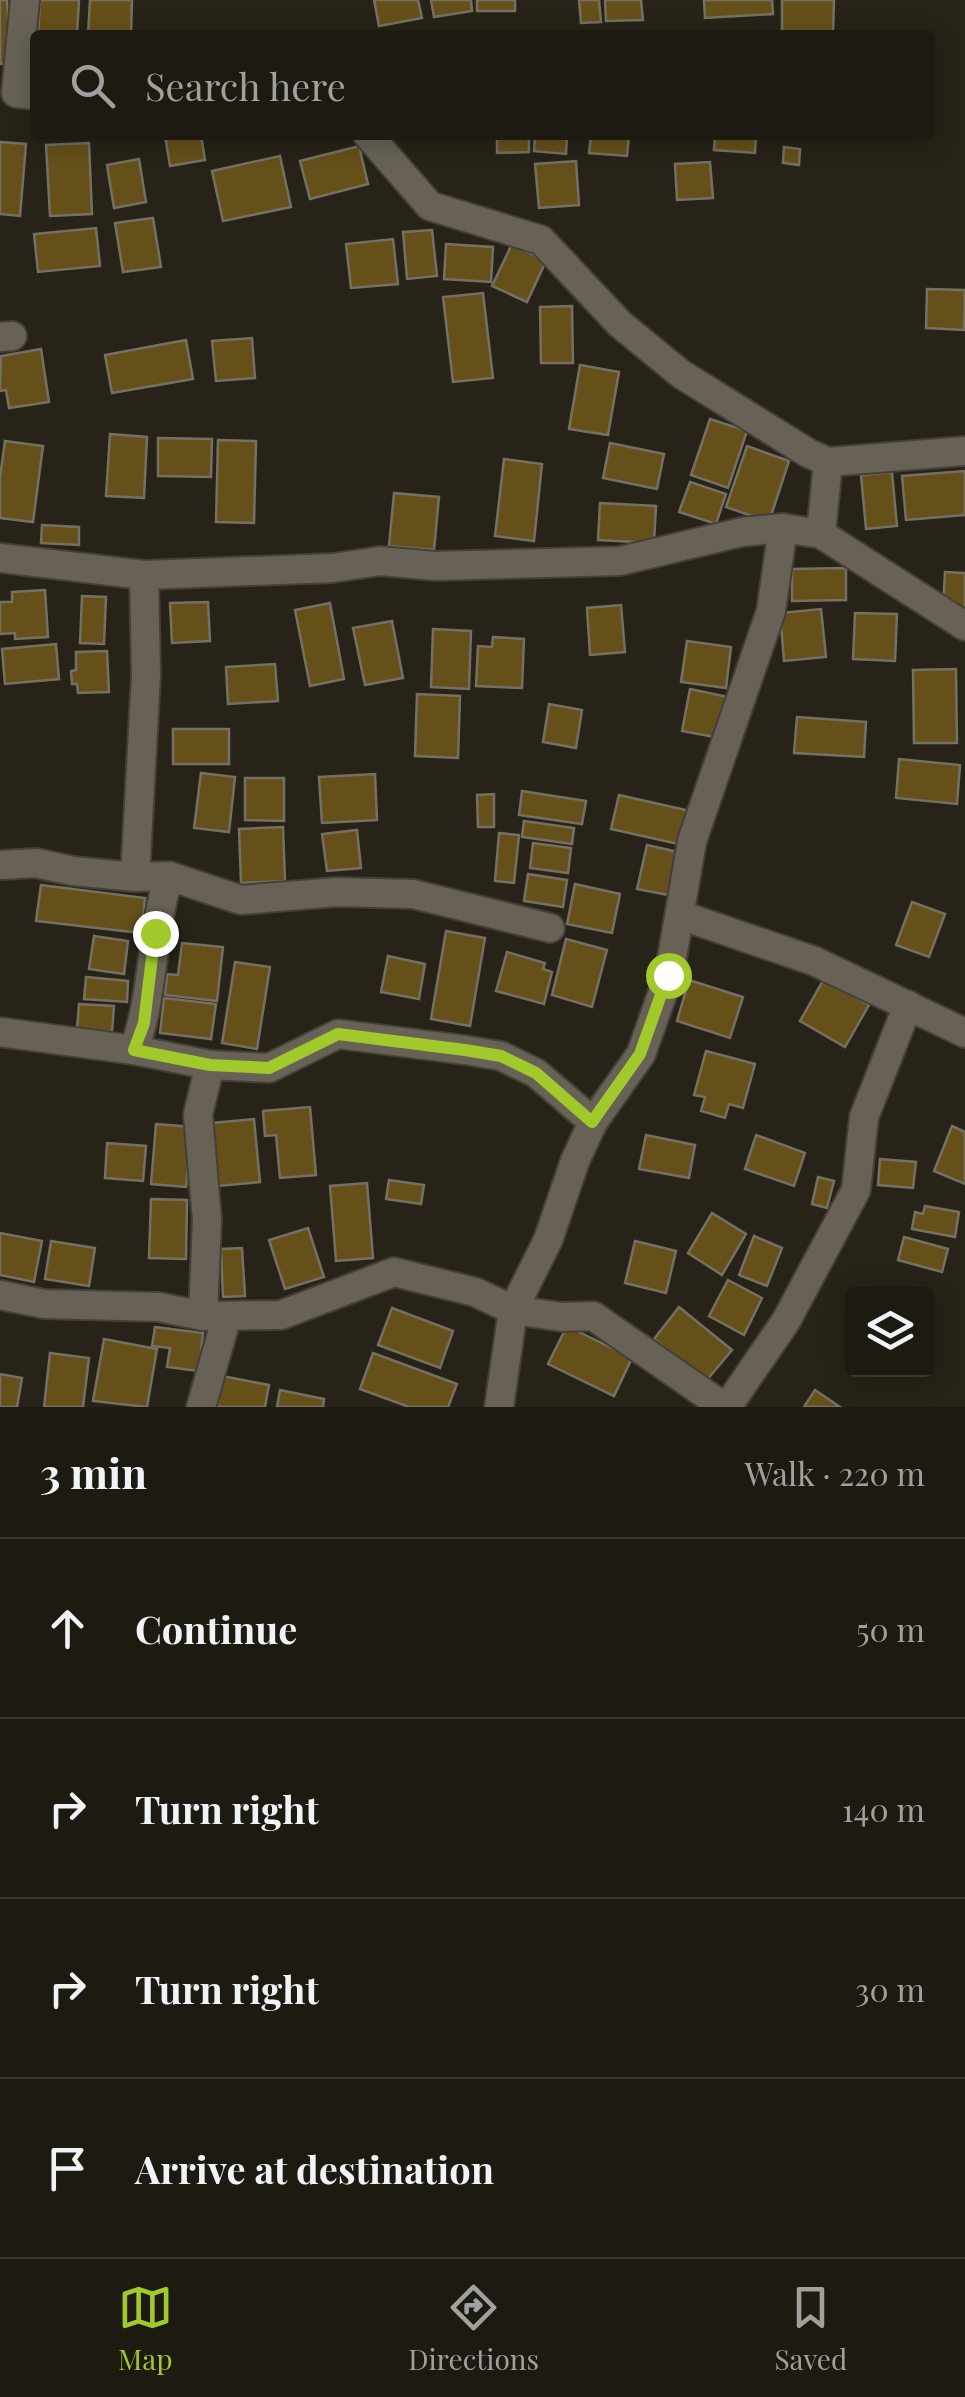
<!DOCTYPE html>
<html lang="en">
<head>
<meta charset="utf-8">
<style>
  :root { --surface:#1d1a12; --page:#2a2720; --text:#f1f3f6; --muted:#a0a19f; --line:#3b3832; --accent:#a1c92b }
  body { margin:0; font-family:"Playfair Display",serif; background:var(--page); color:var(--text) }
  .controls { position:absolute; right:30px; bottom:30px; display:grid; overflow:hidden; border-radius:10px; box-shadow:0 5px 25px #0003 }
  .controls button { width:90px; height:90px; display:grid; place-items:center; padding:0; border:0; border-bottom:2px solid var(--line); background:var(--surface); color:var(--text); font:50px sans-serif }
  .stop { position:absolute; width:30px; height:30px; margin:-22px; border:8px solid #a1c92b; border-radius:50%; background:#fff }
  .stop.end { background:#a1c92b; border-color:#fff; box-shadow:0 2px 10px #0008 }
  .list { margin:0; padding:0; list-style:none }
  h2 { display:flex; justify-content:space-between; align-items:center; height:130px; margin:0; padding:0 40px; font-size:42px }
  h2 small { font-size:32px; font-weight:400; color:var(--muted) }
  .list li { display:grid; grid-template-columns:65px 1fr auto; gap:30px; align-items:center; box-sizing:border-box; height:180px; padding:0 40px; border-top:2px solid var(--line) }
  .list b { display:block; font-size:38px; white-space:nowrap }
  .list em { font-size:32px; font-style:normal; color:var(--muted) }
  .icon { flex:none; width:55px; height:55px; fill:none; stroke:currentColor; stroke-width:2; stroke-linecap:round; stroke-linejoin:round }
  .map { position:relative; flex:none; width:965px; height:1407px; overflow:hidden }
  .search { position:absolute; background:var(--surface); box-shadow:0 5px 25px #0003; left:30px; right:30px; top:30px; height:110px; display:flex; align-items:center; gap:25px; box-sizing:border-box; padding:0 35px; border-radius:10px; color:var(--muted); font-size:38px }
  .sheet { height:850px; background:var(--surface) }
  nav { display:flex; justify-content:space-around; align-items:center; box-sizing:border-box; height:140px; border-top:2px solid var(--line); background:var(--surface); font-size:28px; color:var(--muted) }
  nav a { display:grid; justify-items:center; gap:5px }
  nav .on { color:var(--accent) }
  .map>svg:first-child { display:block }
</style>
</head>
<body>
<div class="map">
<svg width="965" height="1407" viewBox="0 0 965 1407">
  <rect width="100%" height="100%" fill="#272318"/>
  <!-- building -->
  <g fill="#65501a" stroke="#757063" stroke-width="2.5">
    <path d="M0,0H7L11,63L0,64Z"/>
    <path d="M40,0H79L77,35H38Z"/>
    <path d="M90,0H132L131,35H88Z"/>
    <path d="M374,0H418L422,18L379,26Z"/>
    <path d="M431,0H471L472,11L434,17Z"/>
    <rect x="477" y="0" width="38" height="11"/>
    <path d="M579,0H599L601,22L581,23Z"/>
    <path d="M605,0H641L643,20L606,21Z"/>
    <path d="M704,0H772L773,14L705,18Z"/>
    <path d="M782,0H834L833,35H782Z"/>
    <path d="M165,135H201L205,160L170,166Z"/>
    <path d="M497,135H529V152L497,153Z"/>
    <path d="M535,135H567L566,154L534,151Z"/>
    <path d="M591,135H629L627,156L589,153Z"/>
    <path d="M715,135H756L755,153L714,150Z"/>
    <path d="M0,142L26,144L20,216L0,214Z"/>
    <path d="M89,143L92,214L50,216L46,145Z"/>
    <path d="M359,146L368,184L310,199L300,161Z"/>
    <path d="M784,147L800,149L799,165L783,163Z"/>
    <path d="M280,156L291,207L223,221L212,171Z"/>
    <path d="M139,159L146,202L114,208L107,165Z"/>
    <path d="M576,161L579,205L539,208L535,164Z"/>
    <path d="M710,162L713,198L677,200L675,164Z"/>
    <path d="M153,218L161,267L123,272L115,223Z"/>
    <path d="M96,228L100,266L38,272L34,234Z"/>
    <path d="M432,230L437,276L407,279L403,232Z"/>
    <path d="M393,239L398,284L351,288L346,244Z"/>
    <path d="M446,244L493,247L491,282L444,279Z"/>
    <path d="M512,244L546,261L527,302L492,286Z"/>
    <path d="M927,289L965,290L964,330L926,328Z"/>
    <path d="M483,293L493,378L453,382L443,297Z"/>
    <path d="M572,306L573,363H541L540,307Z"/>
    <path d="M252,338L255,378L216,381L212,341Z"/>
    <path d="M186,340L193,379L112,393L105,355Z"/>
    <path d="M41,349L49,402L9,408L6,390L0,391L1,356Z"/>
    <path d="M580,365L619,372L608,435L569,429Z"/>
    <path d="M710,419L747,431L728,488L691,475Z"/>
    <path d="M110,434L147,437L144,498L106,496Z"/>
    <path d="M158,438L212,439L211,477L158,476Z"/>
    <path d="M218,440L256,441L254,523L216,522Z"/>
    <path d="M5,441L43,446L33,522L0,518V477Z"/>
    <path d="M610,443L664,454L657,489L603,478Z"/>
    <path d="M747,446L789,461L769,522L726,507Z"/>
    <path d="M504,459L542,464L534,541L495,536Z"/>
    <path d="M965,471V515L906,520L902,476Z"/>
    <path d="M892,472L897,526L866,529L861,475Z"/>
    <path d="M690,482L726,494L716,524L679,512Z"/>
    <path d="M394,493L439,497L434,550L389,546Z"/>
    <path d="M600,503L656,506L654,543L598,540Z"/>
    <path d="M42,525L79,527V545L41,543Z"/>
    <path d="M846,568V600L792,601V569Z"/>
    <path d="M945,572L965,573V610L943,609Z"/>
    <path d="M45,590L48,637L15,639V633L0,634V602H12V592Z"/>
    <path d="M82,596L106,597L104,644L80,643Z"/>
    <path d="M208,602L210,641L172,643L170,603Z"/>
    <path d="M330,603L344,679L310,686L295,610Z"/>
    <path d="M621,605L625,652L590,655L587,608Z"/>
    <path d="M821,609L826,657L784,661L780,613Z"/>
    <path d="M855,613L897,614L895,661L853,659Z"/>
    <path d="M392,621L403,678L365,685L353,628Z"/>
    <path d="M433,629L471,631L469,689L431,687Z"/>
    <path d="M493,637L524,639L522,688L476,686L478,646L492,647Z"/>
    <path d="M687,641L731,647L726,688L681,682Z"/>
    <path d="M56,644L59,679L5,684L2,649Z"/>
    <path d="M107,651L109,692L78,693L77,684H72L71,671L76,670V652Z"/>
    <path d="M275,664L278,701L228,704L226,667Z"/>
    <path d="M956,669L957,743H914L913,670Z"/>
    <path d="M690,689L728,697L720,738L682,731Z"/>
    <path d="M417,694L460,696L458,758L415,756Z"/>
    <path d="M549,704L582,710L576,748L543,742Z"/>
    <path d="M797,717L866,722L864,757L794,753Z"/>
    <rect x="173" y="729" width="56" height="35"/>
    <path d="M899,759L960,765L957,804L896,798Z"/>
    <path d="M201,773L235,777L229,832L194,828Z"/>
    <path d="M375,774L377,820L322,823L319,777Z"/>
    <path d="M245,778H284V821L245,820Z"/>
    <path d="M522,791L586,801L582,824L519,815Z"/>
    <path d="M494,794V827H478L477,795Z"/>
    <path d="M619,795L690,811L683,845L611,829Z"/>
    <path d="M524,821L574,828L572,844L522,837Z"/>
    <path d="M283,827L285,881L241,883L239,829Z"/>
    <path d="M357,830L361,868L327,871L322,834Z"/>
    <path d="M499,833L519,835L514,883L495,881Z"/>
    <path d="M533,843L571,848L568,873L530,868Z"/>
    <path d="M647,845L678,852L668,895L637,889Z"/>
    <path d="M528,874L567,880L563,907L524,901Z"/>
    <path d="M575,884L620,894L612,933L567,924Z"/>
    <path d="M41,885L145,898L141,933L36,921Z"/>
    <path d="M912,902L945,914L929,957L896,945Z"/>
    <path d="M446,931L485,938L470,1026L431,1019Z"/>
    <path d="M94,936L128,941L124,974L89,969Z"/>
    <path d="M566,939L607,950L592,1007L552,995Z"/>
    <path d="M182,943L223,947L217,1001L165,995L167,974L178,975Z"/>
    <path d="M507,952L545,963L543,969L552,972L544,1004L496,991Z"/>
    <path d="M388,956L425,964L419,999L381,992Z"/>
    <path d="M235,962L270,967L257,1049L222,1043Z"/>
    <path d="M86,977L128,981L127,1002L84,999Z"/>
    <path d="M824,979L869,1005L845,1047L800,1021Z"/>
    <path d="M689,980L743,997L730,1038L677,1021Z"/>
    <path d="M164,998L216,1004L211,1039L160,1033Z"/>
    <path d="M79,1004L114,1006L112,1032L77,1029Z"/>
    <path d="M706,1051L755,1064L743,1108L729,1104L725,1118L701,1111L705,1097L694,1095Z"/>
    <path d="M310,1107L316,1175L280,1178L276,1135L265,1136L263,1111Z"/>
    <path d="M254,1119L260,1182L218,1186L212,1123Z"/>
    <path d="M156,1124L192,1127L186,1187L151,1184Z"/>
    <path d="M952,1126L965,1132V1184L934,1171Z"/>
    <path d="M646,1135L695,1145L689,1178L639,1169Z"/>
    <path d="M756,1135L805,1153L794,1186L745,1169Z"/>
    <path d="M107,1143L146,1146L143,1181L105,1178Z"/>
    <path d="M880,1159L916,1162L913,1188L878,1185Z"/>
    <path d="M818,1177L834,1181L827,1208L812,1204Z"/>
    <path d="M389,1180L424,1185L421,1204L386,1199Z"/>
    <path d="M367,1183L373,1258L336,1261L330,1186Z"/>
    <path d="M151,1199L187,1200L186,1259L149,1258Z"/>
    <path d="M925,1206L959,1212L955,1237L912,1229L915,1212L923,1214Z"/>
    <path d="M712,1213L746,1234L722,1275L688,1253Z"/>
    <path d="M308,1228L324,1277L285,1289L269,1240Z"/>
    <path d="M0,1233L42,1241L34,1282L0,1275Z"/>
    <path d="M754,1236L782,1248L767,1286L739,1275Z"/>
    <path d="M904,1237L948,1249L942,1272L898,1260Z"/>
    <path d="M51,1241L95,1248L89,1286L45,1279Z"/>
    <path d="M635,1241L676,1251L666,1293L625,1283Z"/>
    <path d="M242,1248L245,1296L223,1297L221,1249Z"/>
    <path d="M728,1280L762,1298L744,1335L709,1316Z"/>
    <path d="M679,1307L732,1350L706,1381L654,1339Z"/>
    <path d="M392,1308L453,1331L440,1368L378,1345Z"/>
    <path d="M567,1326L632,1358L614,1396L548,1364Z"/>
    <path d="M155,1327L203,1333L199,1371L167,1367L170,1348L152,1346Z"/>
    <path d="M104,1339L157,1349L147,1407L93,1401Z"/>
    <path d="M50,1353L89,1358L83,1407H44Z"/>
    <path d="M373,1353L457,1384L448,1407H409L360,1389Z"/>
    <path d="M0,1374L22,1378L17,1407H0Z"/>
    <path d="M222,1376L269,1385L265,1407H217Z"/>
    <path d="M280,1390L324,1399L323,1407H277Z"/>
    <path d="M815,1390L840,1407H804Z"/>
  </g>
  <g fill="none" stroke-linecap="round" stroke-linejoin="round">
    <!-- minor casing -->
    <g stroke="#444039" stroke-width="32">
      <g id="minor">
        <path d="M25,0L16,93L35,95"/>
        <path d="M368,135L430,206L541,240L620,324L681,374L808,453L828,462L821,534"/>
        <path d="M0,337L12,336"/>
        <path d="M828,462L965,451"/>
        <path d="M0,558L144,575L333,568L380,561L435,566L620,561L742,532L783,528L821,534L965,626"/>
        <path d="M144,575L146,675L135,877L169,876C151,933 154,994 134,1050L210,1065L198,1114L207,1220L203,1316"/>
        <path d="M0,865L36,863L73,871L135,877"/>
        <path d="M169,876L241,900L337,892L413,894L550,928"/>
        <path d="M680,915L814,961L965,1033"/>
        <path d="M0,1032L134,1050"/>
        <path d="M210,1065L269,1068L338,1034L465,1050L501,1056L536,1073L593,1122"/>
        <path d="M0,1295L44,1304L159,1307L203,1316L281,1315L394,1272L475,1292L513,1310L562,1317L593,1316L724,1407"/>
        <path d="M201,1407L227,1316"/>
        <path d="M499,1407L513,1310L548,1240L575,1161L593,1122L641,1054L669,975L692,841L771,611L783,528"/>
        <path d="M727,1407L786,1321L856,1190L864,1117L908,1005"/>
      </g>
    </g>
    <!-- minor -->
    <use href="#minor" stroke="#676255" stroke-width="28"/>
  </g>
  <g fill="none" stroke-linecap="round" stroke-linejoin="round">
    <!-- route -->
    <path stroke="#a1c92b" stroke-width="12" d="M155,933L144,1023L134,1050L210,1065L269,1068L338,1034L465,1050L501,1056L536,1073L592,1122L640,1054L668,975"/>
  </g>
</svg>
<div class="controls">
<button><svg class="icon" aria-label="layers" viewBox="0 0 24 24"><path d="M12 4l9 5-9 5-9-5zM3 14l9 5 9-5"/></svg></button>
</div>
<div class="stop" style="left:668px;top:975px"></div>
<div class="stop end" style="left:155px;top:933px"></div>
<div class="search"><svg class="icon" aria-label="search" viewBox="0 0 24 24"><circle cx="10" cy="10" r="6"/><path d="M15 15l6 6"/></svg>Search here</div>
</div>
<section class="sheet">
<h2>3 min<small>Walk · 220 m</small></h2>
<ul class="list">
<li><svg class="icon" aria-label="ahead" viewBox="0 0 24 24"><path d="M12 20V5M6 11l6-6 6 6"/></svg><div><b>Continue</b></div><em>50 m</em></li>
<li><svg class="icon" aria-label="right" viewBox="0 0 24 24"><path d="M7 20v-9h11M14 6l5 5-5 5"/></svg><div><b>Turn right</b></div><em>140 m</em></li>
<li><svg class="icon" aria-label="right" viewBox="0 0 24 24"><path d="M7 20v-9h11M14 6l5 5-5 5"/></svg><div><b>Turn right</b></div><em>30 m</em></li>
<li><svg class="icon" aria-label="arrive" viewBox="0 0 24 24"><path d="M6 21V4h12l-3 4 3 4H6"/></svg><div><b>Arrive at destination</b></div></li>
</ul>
</section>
<nav>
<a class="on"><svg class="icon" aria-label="map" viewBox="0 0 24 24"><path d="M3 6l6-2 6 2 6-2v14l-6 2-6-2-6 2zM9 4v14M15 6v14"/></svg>Map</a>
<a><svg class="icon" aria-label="directions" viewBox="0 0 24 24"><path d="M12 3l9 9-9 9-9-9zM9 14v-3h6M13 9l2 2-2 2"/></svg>Directions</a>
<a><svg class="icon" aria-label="saved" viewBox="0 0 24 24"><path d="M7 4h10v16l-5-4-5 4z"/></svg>Saved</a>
</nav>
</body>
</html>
